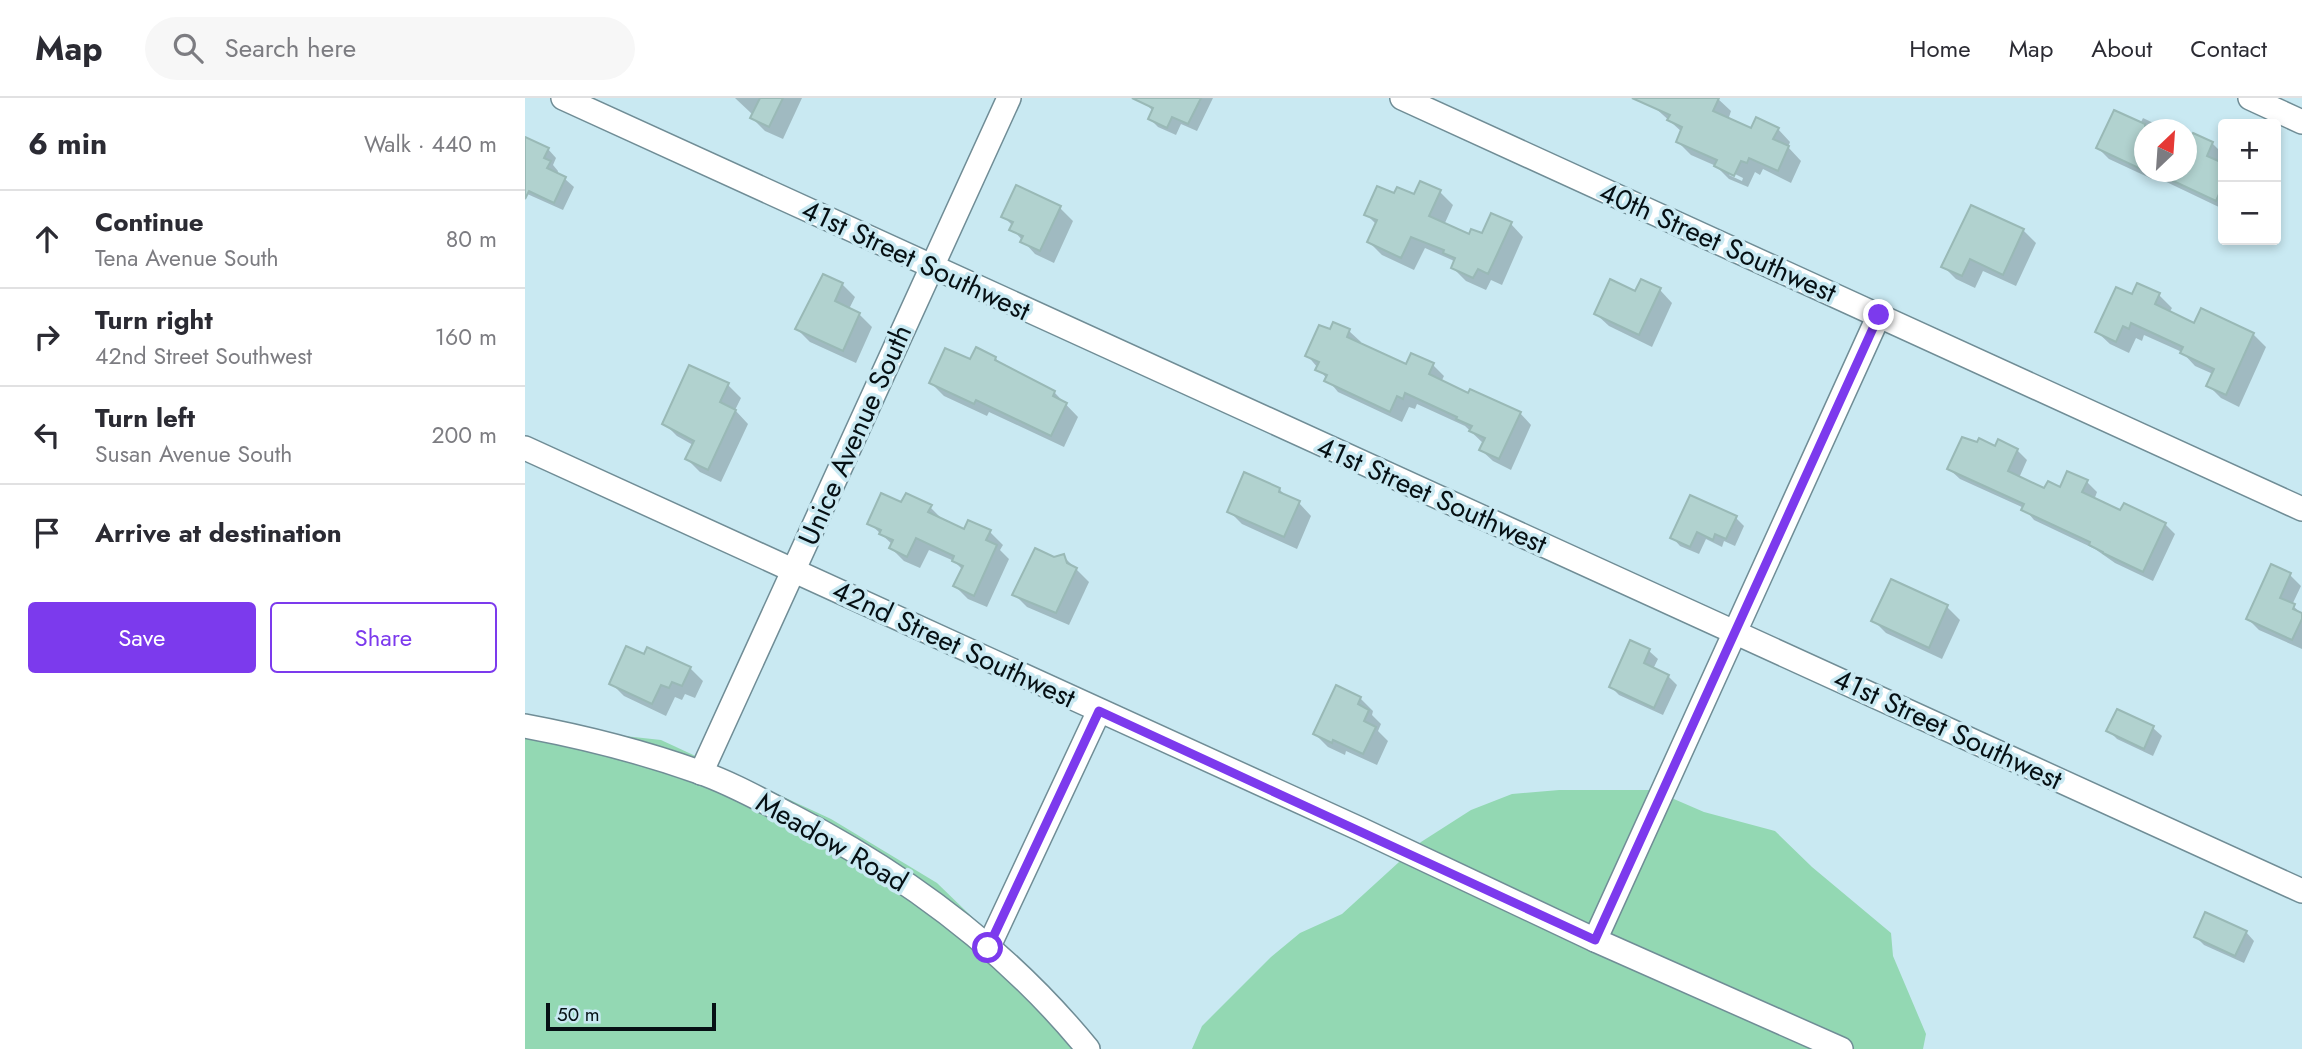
<!DOCTYPE html>
<html lang="en">
<head>
<meta charset="utf-8">
<style>
  :root { --surface:#fff; --page:#f7f7f7; --text:#2b2b33; --muted:#7c7c81; --line:#e1e1e2; --accent:#7c3aed }
  body { margin:0; font-family:Jost,sans-serif; background:var(--page); color:var(--text) }
  .controls { position:absolute; right:21px; top:21px; display:grid; overflow:hidden; border-radius:7px; box-shadow:0 4px 10px #0003 }
  .controls button { width:63px; height:63px; display:grid; place-items:center; padding:0; border:0; border-bottom:2px solid var(--line); background:var(--surface); color:var(--text); font:35px sans-serif }
  .compass { position:absolute; left:1609px; top:21px; width:63px; height:63px; border-radius:50%; background:var(--surface); box-shadow:0 4px 10px #0003; rotate:25deg }
  .scale { position:absolute; left:21px; bottom:18px; width:170px; box-sizing:border-box; padding-left:7px; border:4px solid #061014; border-top:0; font-size:19px; line-height:24px; white-space:nowrap; color:#061014; -webkit-text-stroke:5px #c9e9f2; paint-order:stroke }
  .stop { position:absolute; width:21px; height:21px; margin:-16px; border:5px solid #7c3aed; border-radius:50%; background:#fff }
  .stop.end { background:#7c3aed; border-color:#fff; box-shadow:0 2px 7px #0008 }
  .list { margin:0; padding:0; list-style:none }
  h2 { display:flex; justify-content:space-between; align-items:center; height:91px; margin:0; padding:0 28px; font-size:30px }
  h2 small { font-size:23px; font-weight:400; color:var(--muted) }
  .list li { display:grid; grid-template-columns:46px 1fr auto; gap:21px; align-items:center; box-sizing:border-box; height:98px; padding:0 28px; border-top:2px solid var(--line) }
  .list b { display:block; font-size:26px; white-space:nowrap }
  .list p { margin:0; font-size:23px; white-space:nowrap; color:var(--muted) }
  .list em { font-size:23px; font-style:normal; color:var(--muted) }
  .actions { display:flex; gap:14px; padding:21px 28px }
  .actions a { flex:1; padding:16px 0; border:2px solid var(--accent); border-radius:7px; text-align:center; font-size:24px; color:var(--accent) }
  .actions .main { background:var(--accent); color:#fff }
  .icon { flex:none; width:38px; height:38px; fill:none; stroke:currentColor; stroke-width:2; stroke-linecap:round; stroke-linejoin:round }
  .map { position:relative; flex:none; width:1777px; height:951px; overflow:hidden }
  header { display:flex; align-items:center; gap:42px; box-sizing:border-box; height:98px; padding:0 35px; background:var(--surface); border-bottom:2px solid var(--line) }
  header strong { font-size:33px }
  nav { display:flex; gap:38px; margin-inline-start:auto; font-size:24px }
  .search { width:490px; height:63px; background:var(--page); display:flex; align-items:center; gap:18px; box-sizing:border-box; padding:0 24px; border-radius:38px; color:var(--muted); font-size:26px }
  main { display:flex }
  aside { flex:1; background:var(--surface) }
  .map>svg:first-child { display:block }
</style>
</head>
<body>
<header>
<strong>Map</strong>
<div class="search"><svg class="icon" aria-label="search" viewBox="0 0 24 24"><circle cx="10" cy="10" r="6"/><path d="M15 15l6 6"/></svg>Search here</div>
<nav><a>Home</a><a>Map</a><a>About</a><a>Contact</a></nav>
</header>
<main>
<aside>
<h2>6 min<small>Walk · 440 m</small></h2>
<ul class="list">
<li><svg class="icon" aria-label="ahead" viewBox="0 0 24 24"><path d="M12 20V5M6 11l6-6 6 6"/></svg><div><b>Continue</b><p>Tena Avenue South</p></div><em>80 m</em></li>
<li><svg class="icon" aria-label="right" viewBox="0 0 24 24"><path d="M7 20v-9h11M14 6l5 5-5 5"/></svg><div><b>Turn right</b><p>42nd Street Southwest</p></div><em>160 m</em></li>
<li><svg class="icon" aria-label="left" viewBox="0 0 24 24"><path d="M17 20v-9H6M10 6l-5 5 5 5"/></svg><div><b>Turn left</b><p>Susan Avenue South</p></div><em>200 m</em></li>
<li><svg class="icon" aria-label="arrive" viewBox="0 0 24 24"><path d="M6 21V4h12l-3 4 3 4H6"/></svg><div><b>Arrive at destination</b></div></li>
</ul>
<div class="actions"><a class="main">Save</a><a>Share</a></div>
</aside>
<div class="map">
<svg width="1777" height="951" viewBox="0 0 1777 951">
  <rect width="100%" height="100%" fill="#c9e9f2"/>
  <!-- green -->
  <g fill="#93d8b3">
    <path d="M0,627L136,642L306,721L412,785L505,875L570,951H0Z"/>
    <path d="M1034,692H1128L1179,714L1250,733L1287,769L1366,835L1368,858L1401,936L1398,951H667L677,928L746,859L775,835L817,816L896,744L946,712L987,696Z"/>
  </g>
  <!-- shadow -->
  <g fill="#0003" fill-rule="evenodd">
    <path d="M210,0H277L258,41L240,33L227,20V16Z"/>
    <path d="M622,0H688L672,33L656,26L651,37L633,29L625,21L628,13L620,5Z"/>
    <path d="M1131,0H1192L1206,13L1203,22L1227,33L1253,31L1265,44L1263,49L1276,63L1266,85L1238,71L1235,77L1230,74L1223,89L1204,81L1191,68L1166,57L1153,44L1157,34L1128,8ZM1204,73L1218,80L1217,83L1204,77Z"/>
    <path d="M1618,20L1643,32H1619V74H1661V40L1687,45L1698,56L1694,65L1698,67V111L1629,78L1627,81L1584,61L1573,50L1615,26Z"/>
    <path d="M23,51L31,60L28,67L33,73L32,77L40,81L49,89L38,112L0,95V54Z"/>
    <path d="M492,90L535,110L548,123L529,165L510,156L487,131L488,128L478,118Z"/>
    <path d="M915,94L928,107L919,127L945,138H958L986,126L998,139L977,187L966,182L961,192L941,183L928,170L930,164L927,162L900,150L889,172L857,157L844,144L852,127L841,116L870,98L890,99Z"/>
    <path d="M1498,132L1511,145L1491,188L1458,173L1450,190L1431,181L1418,168Z"/>
    <path d="M317,186L330,199L324,211L334,216L347,229L331,265L285,244L272,231Z"/>
    <path d="M1135,192L1147,205L1127,249L1084,228L1071,216L1111,195Z"/>
    <path d="M1634,197L1647,210L1644,215L1670,227L1728,236L1741,249L1714,309L1696,300L1683,287L1688,276L1670,268L1657,254L1619,237L1617,243L1611,240L1604,255L1585,246L1572,234L1608,198Z"/>
    <path d="M806,233H824L836,244L834,247L882,268L908,267L919,278L916,284L944,297L995,315L1006,327L986,372L968,363L956,352L959,346L940,328L892,306L890,311L884,309L877,324L813,294L782,257Z"/>
    <path d="M470,260L478,268L529,294L553,319L539,349L464,314L462,318L419,298L406,285L446,264Z"/>
    <path d="M203,287L216,300L210,312L223,326L196,384L175,374L162,361L168,347L152,338L139,325Z"/>
    <path d="M1471,350L1492,352L1502,362L1494,380L1520,392L1535,391L1562,384L1572,394L1569,402L1596,414L1640,426L1650,436L1628,483L1590,465L1570,451L1509,422L1499,410L1435,381L1424,371Z"/>
    <path d="M754,391L763,400L774,405L786,418L772,451L717,426L704,413Z"/>
    <path d="M377,407L405,409L418,422L440,433L465,434L478,447L475,452L484,461L462,509L443,501L430,488L438,472L429,463L404,452L395,470L379,463L366,450L368,447L344,425Z"/>
    <path d="M1211,420L1219,428L1210,448L1199,443L1197,449L1181,441L1174,456L1155,448L1147,439Z"/>
    <path d="M538,458L564,484L544,527L502,509L489,496L529,461Z"/>
    <path d="M1747,469L1765,477L1776,488L1767,507L1777,516V551L1734,532L1723,521Z"/>
    <path d="M1367,483L1422,509L1435,522L1417,561L1361,535L1348,522Z"/>
    <path d="M1106,544L1124,553L1133,561L1128,571L1143,578L1152,587L1138,617L1094,597L1086,589Z"/>
    <path d="M120,559L165,570L178,583L170,600L160,596L157,602L150,599L141,618L99,598L86,585Z"/>
    <path d="M835,600L848,613L847,617L856,626L853,633L863,643L852,667L821,653L820,657L803,649L790,636Z"/>
    <path d="M1593,613L1628,630L1637,638L1628,658L1592,641L1584,633Z"/>
    <path d="M1721,834L1729,843L1719,865L1679,847L1671,839Z"/>
  </g>
  <!-- building -->
  <g fill="#b1d2cf" stroke="#99b9b6" stroke-width="2">
    <path d="M235,0H258L244,29L225,20Z"/>
    <path d="M607,0H676L663,26L647,19L642,30L623,21L628,10Z"/>
    <path d="M1107,0H1194L1188,13L1226,30L1231,19L1254,30L1248,41L1264,48L1253,73L1224,60L1222,65L1216,63L1209,78L1189,68L1192,62L1151,44L1157,29L1142,22L1145,17Z"/>
    <path d="M1589,12L1620,26V73L1571,50Z"/>
    <path d="M1668,35L1688,44L1682,58L1698,65V87L1691,103L1629,74H1662V48Z"/>
    <path d="M0,39L24,50L19,60L26,63L22,70L41,79L29,105L4,93L0,101Z"/>
    <path d="M895,83L916,92L904,118L944,136L946,131L957,135L966,115L987,124L963,176L953,171L948,180L926,170L930,160L918,155L919,152L886,139L876,160L842,144L852,122L839,117L852,88L869,95L872,89L889,96Z"/>
    <path d="M491,87L536,108L515,153L495,144L498,138L484,132L488,124L476,119Z"/>
    <path d="M1446,107L1499,131L1478,177L1445,161L1437,178L1416,169Z"/>
    <path d="M298,176L318,185L310,203L335,215L318,253L270,231Z"/>
    <path d="M1085,181L1110,193L1116,181L1136,190L1114,237L1069,216Z"/>
    <path d="M1612,185L1635,195L1630,206L1669,225L1676,210L1729,235L1701,297L1681,288L1689,271L1655,255L1658,249L1606,225L1604,231L1598,228L1591,244L1570,234L1591,189L1607,196Z"/>
    <path d="M808,224L825,231L822,239L881,266L886,255L909,265L904,276L943,295L945,291L996,314L974,361L954,352L960,340L944,333L947,328L931,321L932,319L880,295L878,301L872,298L865,314L799,283L802,277L790,272L794,264L780,258L794,227L805,231Z"/>
    <path d="M451,249L471,259L470,262L530,293L528,298L542,305L526,338L451,302L449,306L404,285L420,250L445,261Z"/>
    <path d="M164,267L204,285L195,304L211,312L183,372L160,361L169,343L137,326Z"/>
    <path d="M1437,339L1452,344L1454,340L1470,348L1473,341L1493,351L1483,373L1519,390L1523,383L1535,389L1542,373L1563,382L1557,394L1595,412L1599,405L1641,425L1618,474L1578,455V454L1564,447L1565,444L1496,412L1499,406L1422,371Z"/>
    <path d="M719,374L755,390L754,394L775,403L759,439L702,414Z"/>
    <path d="M356,395L376,404L381,395L407,407L403,414L439,431L443,422L466,432L461,442L472,447L449,498L428,488L438,468L427,463L429,458L391,440L382,459L364,450L368,442L354,436L356,432L342,426Z"/>
    <path d="M1165,397L1212,418L1201,441L1190,436L1188,442L1172,434L1165,449L1145,440Z"/>
    <path d="M510,450L529,459L539,456L542,465L552,470L531,515L487,497Z"/>
    <path d="M1746,466L1766,475L1755,500L1770,506L1768,511L1777,515V521L1767,542L1721,521Z"/>
    <path d="M1366,481L1423,507L1404,550L1346,523Z"/>
    <path d="M1105,542L1125,551L1119,565L1144,577L1129,610L1084,589Z"/>
    <path d="M101,548L119,556L122,549L166,569L157,588L147,584L144,590L136,587L127,606L84,586Z"/>
    <path d="M811,587L836,599L833,606L844,612L839,623L851,629L838,656L808,642L807,645L788,636Z"/>
    <path d="M1592,611L1629,628L1619,651L1581,633Z"/>
    <path d="M1680,814L1722,833L1710,858L1669,839Z"/>
  </g>
  <g fill="none" stroke-linecap="round" stroke-linejoin="round">
    <!-- minor casing -->
    <g stroke="#708d96" stroke-width="26">
      <g id="minor">
        <path d="M38,0L1777,793"/>
        <path d="M877,0L1777,411"/>
        <path d="M1725,0L1777,24"/>
        <path d="M0,350L835,731L1070,842L1316,951"/>
        <path d="M0,628C59,639 118,654 174,674C206,685 236,702 265,717C378,775 483,853 563,951"/>
        <path d="M176,675L484,0"/>
        <path d="M1070,842L1354,217"/>
        <path d="M463,850L574,613"/>
      </g>
    </g>
    <!-- minor -->
    <use href="#minor" stroke="#fff" stroke-width="23"/>
  </g>
  <g fill="none" stroke-linecap="round" stroke-linejoin="round">
    <!-- route -->
    <path stroke="#7c3aed" stroke-width="9" d="M463,850L574,613L1070,842L1354,217"/>
  </g>
  <g text-anchor="middle" dominant-baseline="central" stroke-width="7" stroke-linejoin="round" paint-order="stroke">
    <!-- street labels -->
    <g font-size="28" fill="#061014" stroke="#c9e9f2">
      <text transform="translate(1193 144) rotate(24)">40th Street Southwest</text>
      <text transform="translate(391 162) rotate(25)">41st Street Southwest</text>
      <text transform="translate(330 337) rotate(-66)">Unice Avenue South</text>
      <text transform="translate(907 397) rotate(24)">41st Street Southwest</text>
      <text transform="translate(429 546) rotate(25)">42nd Street Southwest</text>
      <text transform="translate(1423 631) rotate(25)">41st Street Southwest</text>
      <text transform="translate(307 744) rotate(30)">Meadow Road</text>
    </g>
  </g>
</svg>
<div class="controls">
<button>+</button>
<button>−</button>
</div>
<svg class="compass" viewBox="-18 -18 36 36"><path d="M0-13l5 13h-10z" fill="#e53935"/><path d="M0 13l5-13h-10z" fill="#7c7c81"/></svg>
<div class="scale">50 m</div>
<div class="stop" style="left:463px;top:850px"></div>
<div class="stop end" style="left:1354px;top:217px"></div>
</div>
</main>
</body>
</html>
